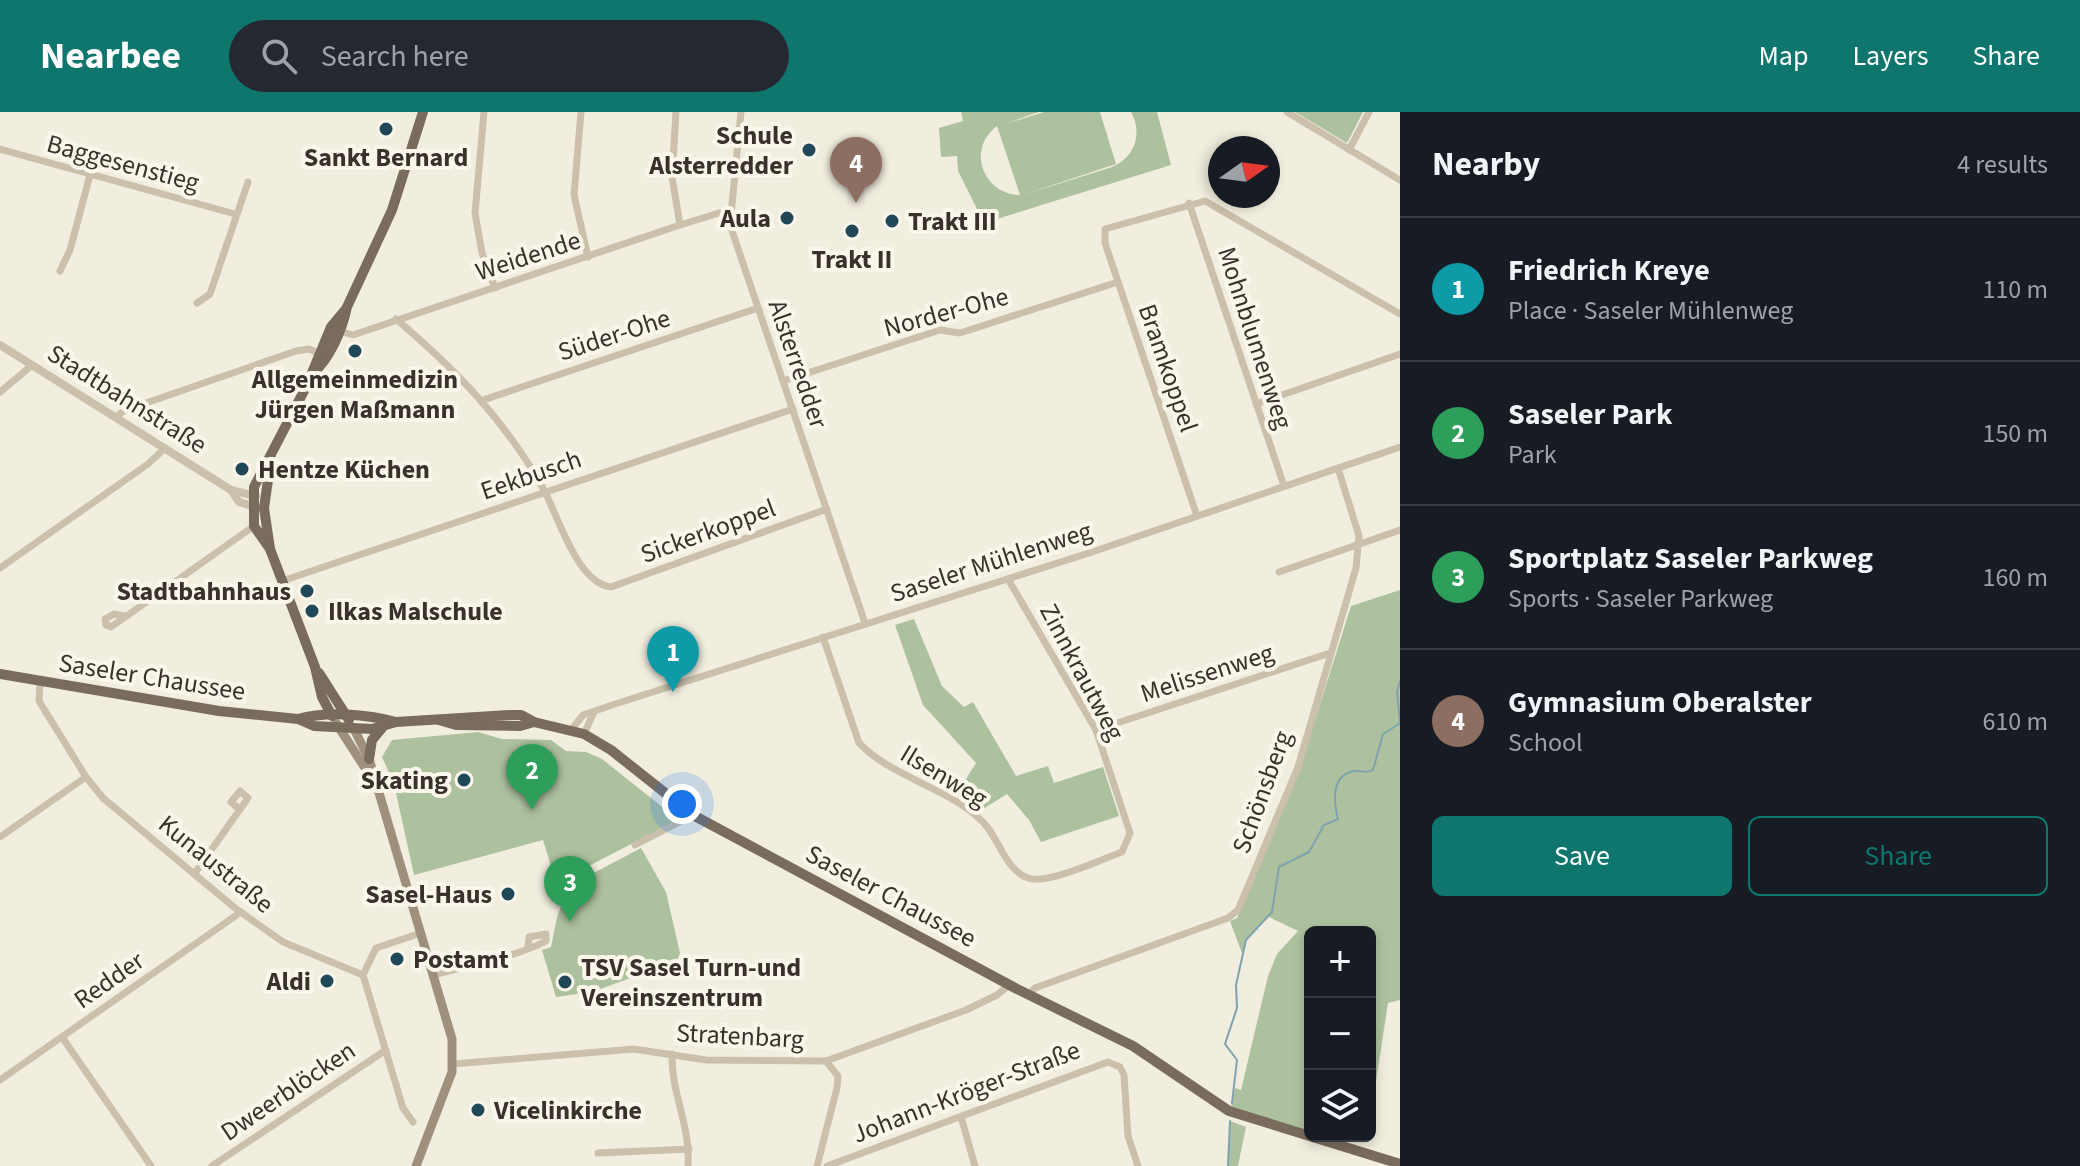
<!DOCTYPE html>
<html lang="en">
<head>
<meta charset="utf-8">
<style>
  :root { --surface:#171b24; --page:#242831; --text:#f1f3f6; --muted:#9ea1a6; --line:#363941; --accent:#0f766e }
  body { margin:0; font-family:"Source Sans 3",sans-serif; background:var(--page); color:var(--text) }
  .controls { position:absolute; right:24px; bottom:24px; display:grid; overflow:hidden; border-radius:12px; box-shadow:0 4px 12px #0003 }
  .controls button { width:72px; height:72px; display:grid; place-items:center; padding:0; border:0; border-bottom:2px solid var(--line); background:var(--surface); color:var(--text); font:40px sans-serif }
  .compass { position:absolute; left:1208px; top:24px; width:72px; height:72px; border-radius:50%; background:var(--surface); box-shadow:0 4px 12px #0003; rotate:76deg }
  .you { position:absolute; left:682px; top:692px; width:28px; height:28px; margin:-20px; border:6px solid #fff; border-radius:50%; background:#1a73e8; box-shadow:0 0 0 12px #1a73e833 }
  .badge { display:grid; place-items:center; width:52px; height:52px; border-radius:50%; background:var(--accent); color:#fff; font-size:26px; font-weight:700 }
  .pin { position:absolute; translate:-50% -66px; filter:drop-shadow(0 2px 4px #0008) }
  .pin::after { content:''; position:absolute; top:42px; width:28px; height:24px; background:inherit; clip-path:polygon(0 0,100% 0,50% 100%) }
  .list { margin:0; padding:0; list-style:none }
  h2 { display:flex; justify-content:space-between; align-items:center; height:104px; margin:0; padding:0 32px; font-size:34px }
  h2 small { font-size:26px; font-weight:400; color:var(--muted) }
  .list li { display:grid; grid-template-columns:52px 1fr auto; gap:24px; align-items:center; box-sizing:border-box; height:144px; padding:0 32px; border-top:2px solid var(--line) }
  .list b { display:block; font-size:30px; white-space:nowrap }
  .list p { margin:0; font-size:26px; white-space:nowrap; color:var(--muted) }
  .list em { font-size:26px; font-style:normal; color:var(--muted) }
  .actions { display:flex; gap:16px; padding:24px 32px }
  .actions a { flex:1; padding:18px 0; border:2px solid var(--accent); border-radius:12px; text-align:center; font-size:28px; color:var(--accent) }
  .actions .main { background:var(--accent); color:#fff }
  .icon { flex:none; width:44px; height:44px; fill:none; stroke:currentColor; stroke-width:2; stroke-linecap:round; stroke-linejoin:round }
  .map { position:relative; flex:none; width:1400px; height:1054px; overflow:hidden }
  header { display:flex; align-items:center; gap:48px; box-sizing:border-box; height:112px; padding:0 40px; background:var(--accent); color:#fff }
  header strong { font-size:38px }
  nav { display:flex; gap:44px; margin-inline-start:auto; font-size:28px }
  .search { width:560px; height:72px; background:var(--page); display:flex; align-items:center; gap:20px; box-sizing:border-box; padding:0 28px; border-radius:44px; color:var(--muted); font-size:30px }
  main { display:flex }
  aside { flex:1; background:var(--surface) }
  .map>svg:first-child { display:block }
</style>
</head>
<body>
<header>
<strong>Nearbee</strong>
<div class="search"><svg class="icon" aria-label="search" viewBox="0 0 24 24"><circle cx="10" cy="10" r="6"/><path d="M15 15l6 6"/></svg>Search here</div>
<nav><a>Map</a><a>Layers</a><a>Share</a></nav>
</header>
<main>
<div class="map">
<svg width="1400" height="1054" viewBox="0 0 1400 1054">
  <rect width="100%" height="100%" fill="#f2eedf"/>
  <!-- green -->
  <g fill="#aec19f" fill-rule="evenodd">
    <path d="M961,0H1039L1002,13L1044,0H1100L1116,52L1023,83L1112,55C1135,45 1143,22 1131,0H1157L1171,53L984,111L958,59L957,44L941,45L939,16L963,9ZM997,14L1020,83C983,82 966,37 997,14Z"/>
    <path d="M1295,0H1363L1347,31Z"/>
    <path d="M1400,478V888L1388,891L1370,1008V820H1310V1023L1231,995L1235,976L1241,978L1268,864L1277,842L1298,819L1269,805L1247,826L1243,844L1230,809L1237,806L1303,646L1351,494Z"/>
    <path d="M914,507L942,574L964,595L973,590L1016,664L1048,654L1054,671L1103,655L1119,704L1041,730L1029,708L1007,682L980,699L956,683L976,651L923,593L895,513Z"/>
    <path d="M478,620L502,627L551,628L566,639L586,640L602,647L675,705L674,710L579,759L558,777L543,728L414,763L394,672L382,645L392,628Z"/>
    <path d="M641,736L666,780L680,841L677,849L592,880L556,885L542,838L551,835L557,805L569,774Z"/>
    <path d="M1230,1009L1246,1015L1238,1054H1228Z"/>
  </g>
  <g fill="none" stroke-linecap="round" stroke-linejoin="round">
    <!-- stream -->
    <g stroke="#7fa2af" stroke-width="2">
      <path d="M1232,991L1237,948L1225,932L1237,896L1236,873L1246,828L1272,800L1279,755L1309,740L1324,713L1338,707C1334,692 1330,662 1355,659C1363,658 1365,662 1373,658L1383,622L1400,611L1397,580L1400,569"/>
      <path d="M1228,1054L1230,1009"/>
    </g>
    <!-- minor -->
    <g stroke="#cac0ab" stroke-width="7">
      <path d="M484,0L475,101L482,141L495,176"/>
      <path d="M581,0L574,83L588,145"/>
      <path d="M676,0L672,65L680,113"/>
      <path d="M741,0L730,113L865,511"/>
      <path d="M1287,0L1400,68"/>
      <path d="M0,37L235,102"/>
      <path d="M1349,38L1369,0"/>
      <path d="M1189,91L1284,374"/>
      <path d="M60,159L70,138L90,63"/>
      <path d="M197,191L210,182L248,70"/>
      <path d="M396,207C455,257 506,309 544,378C558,404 577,471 611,475L827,397"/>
      <path d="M339,219L353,223L680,113L719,101L730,102"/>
      <path d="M783,269L940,218L960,221L1118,170"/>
      <path d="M0,280L31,254"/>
      <path d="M483,288L758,196"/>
      <path d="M1256,292L1400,242"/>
      <path d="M117,305L123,299L296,239L309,237L318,241"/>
      <path d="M1197,404L1105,131V117L1205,89L1400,202"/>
      <path d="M0,456L148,352L164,337"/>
      <path d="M1279,460L1400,418"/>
      <path d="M282,469L793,297"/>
      <path d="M125,504L114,502L105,507L106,513L111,515L254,414"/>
      <path d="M823,525L859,631C894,667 948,675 983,710C999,726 1005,758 1028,766C1047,773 1102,747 1122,740L1130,721L1096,618L1008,467"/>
      <path d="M40,570L39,589L86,665L103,686L235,796L283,830L363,863"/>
      <path d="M571,618L583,603L612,593L1092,440L1400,335"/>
      <path d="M1096,618L1330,541"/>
      <path d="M584,622L594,600"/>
      <path d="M0,725L86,665"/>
      <path d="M635,733L693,703"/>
      <path d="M195,761L248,686L240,679L231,690L239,697"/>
      <path d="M363,863L403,996L413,1010"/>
      <path d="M363,863L376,836L421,821"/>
      <path d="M434,863C470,853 513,846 546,829V822L529,825L528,836"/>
      <path d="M1028,883L1035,876L1228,806L1238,798L1298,655L1356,456L1359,424L1338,356"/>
      <path d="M62,925L151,1054"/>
      <path d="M672,942C671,981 691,1015 688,1054"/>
      <path d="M453,952L634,937L706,948L826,949L966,898L997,883L1009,873"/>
      <path d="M0,968L241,800"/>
      <path d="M961,1005L975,1054"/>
      <path d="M598,1041L689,1037"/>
      <path d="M212,1054L386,938"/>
      <path d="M817,1054L837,976L838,964L826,949"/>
      <path d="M827,1054L1108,950L1120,955L1124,963L1128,1024L1138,1054"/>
    </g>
    <!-- tertiary -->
    <g stroke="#cac0ab" stroke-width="8">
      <path d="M0,233L231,378L256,384"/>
      <path d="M231,378L239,390L259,396"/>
    </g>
    <!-- secondary -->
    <g stroke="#9e907c" stroke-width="9">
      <path d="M336,611L369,662"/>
      <path d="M354,617L369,647L452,927V960L416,1054"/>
    </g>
    <!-- primary -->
    <g stroke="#7a6c5c" stroke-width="10">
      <path d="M312,262C330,247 342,218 347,195L392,98L423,0"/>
      <path d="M271,347L264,396L270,437L315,555L322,585L332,604"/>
      <path d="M270,437L254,414V375L307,273L331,215L346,197"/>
      <path d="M319,561L349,608"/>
      <path d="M0,562L219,599L298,607L314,614L372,617L396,610"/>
      <path d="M298,607C326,599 367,602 396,610L509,603H521L534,610"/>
      <path d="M439,608L456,613L520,614L534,610L584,622L611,638L693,703L1017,877L1133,934L1229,999L1400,1052"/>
      <path d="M369,647L372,628L382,616"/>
    </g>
  </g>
  <!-- markers -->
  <g fill="#204859" stroke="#faf6eb" stroke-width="3">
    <circle cx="386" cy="17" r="8"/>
    <circle cx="809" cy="38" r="8"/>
    <circle cx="787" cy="106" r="8"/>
    <circle cx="892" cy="109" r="8"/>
    <circle cx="852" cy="119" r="8"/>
    <circle cx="355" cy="239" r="8"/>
    <circle cx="242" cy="357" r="8"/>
    <circle cx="307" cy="479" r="8"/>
    <circle cx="312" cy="499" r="8"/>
    <circle cx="464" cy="668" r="8"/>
    <circle cx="508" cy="782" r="8"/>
    <circle cx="397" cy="847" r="8"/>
    <circle cx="327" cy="869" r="8"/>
    <circle cx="565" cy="870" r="8"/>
    <circle cx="478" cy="998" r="8"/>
  </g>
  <g text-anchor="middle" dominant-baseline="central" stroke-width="8" stroke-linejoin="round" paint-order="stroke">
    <!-- poi labels -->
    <g font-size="26" font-weight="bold" fill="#38322a" stroke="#faf6eb" text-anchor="end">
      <text x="793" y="23">Schule<tspan x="793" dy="30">Alsterredder</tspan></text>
      <text x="386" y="45" text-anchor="middle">Sankt Bernard</text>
      <text x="771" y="106">Aula</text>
      <text x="908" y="109" text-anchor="start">Trakt III</text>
      <text x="852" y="147" text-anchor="middle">Trakt II</text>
      <text x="355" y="267" text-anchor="middle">Allgemeinmedizin<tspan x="355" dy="30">Jürgen Maßmann</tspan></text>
      <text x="258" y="357" text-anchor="start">Hentze Küchen</text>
      <text x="291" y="479">Stadtbahnhaus</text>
      <text x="328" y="499" text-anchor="start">Ilkas Malschule</text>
      <text x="448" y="668">Skating</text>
      <text x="492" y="782">Sasel-Haus</text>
      <text x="413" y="847" text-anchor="start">Postamt</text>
      <text x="581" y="855" text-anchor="start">TSV Sasel Turn-und<tspan x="581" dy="30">Vereinszentrum</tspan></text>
      <text x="311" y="869">Aldi</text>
      <text x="494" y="998" text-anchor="start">Vicelinkirche</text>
    </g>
    <!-- street labels -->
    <g font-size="26" fill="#38322a" stroke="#faf6eb">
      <text transform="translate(123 51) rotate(15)">Baggesenstieg</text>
      <text transform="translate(528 144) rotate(-18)">Weidende</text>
      <text transform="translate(946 200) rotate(-15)">Norder-Ohe</text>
      <text transform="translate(614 223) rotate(-18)">Süder-Ohe</text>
      <text transform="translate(1255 226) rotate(72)">Mohnblumenweg</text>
      <text transform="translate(798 252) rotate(71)">Alsterredder</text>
      <text transform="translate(1168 256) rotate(71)">Bramkoppel</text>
      <text transform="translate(127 287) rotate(32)">Stadtbahnstraße</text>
      <text transform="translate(531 363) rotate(-19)">Eekbusch</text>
      <text transform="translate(708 419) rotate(-20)">Sickerkoppel</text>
      <text transform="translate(991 450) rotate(-18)">Saseler Mühlenweg</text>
      <text transform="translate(1082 560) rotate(62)">Zinnkrautweg</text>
      <text transform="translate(1207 561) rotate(-18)">Melissenweg</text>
      <text transform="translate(152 565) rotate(9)">Saseler Chaussee</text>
      <text transform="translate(944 664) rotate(31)">Ilsenweg</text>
      <text transform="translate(1262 680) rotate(-70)">Schönsberg</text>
      <text transform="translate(216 752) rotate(39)">Kunaustraße</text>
      <text transform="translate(891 784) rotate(28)">Saseler Chaussee</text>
      <text transform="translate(109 868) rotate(-35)">Redder</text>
      <text transform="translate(740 924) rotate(3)">Stratenbarg</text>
      <text transform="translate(288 979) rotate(-34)">Dweerblöcken</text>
      <text transform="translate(966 980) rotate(-21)">Johann-Kröger-Straße</text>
    </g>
  </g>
</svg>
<div class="controls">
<button>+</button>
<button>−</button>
<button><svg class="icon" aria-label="layers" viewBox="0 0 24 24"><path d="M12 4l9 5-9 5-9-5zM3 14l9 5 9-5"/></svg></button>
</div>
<svg class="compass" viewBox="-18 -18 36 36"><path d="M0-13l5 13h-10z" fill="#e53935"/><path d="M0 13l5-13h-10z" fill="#9ea1a6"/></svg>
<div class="you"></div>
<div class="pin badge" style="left:673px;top:580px;background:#0f9aa8">1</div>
<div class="pin badge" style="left:532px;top:698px;background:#2e9e5b">2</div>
<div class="pin badge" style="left:570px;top:810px;background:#2e9e5b">3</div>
<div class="pin badge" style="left:856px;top:91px;background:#8d6e63">4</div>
</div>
<aside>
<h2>Nearby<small>4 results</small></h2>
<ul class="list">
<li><span class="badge" style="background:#0f9aa8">1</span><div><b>Friedrich Kreye</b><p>Place · Saseler Mühlenweg</p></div><em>110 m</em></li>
<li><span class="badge" style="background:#2e9e5b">2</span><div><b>Saseler Park</b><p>Park</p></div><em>150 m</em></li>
<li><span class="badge" style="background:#2e9e5b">3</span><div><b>Sportplatz Saseler Parkweg</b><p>Sports · Saseler Parkweg</p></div><em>160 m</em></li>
<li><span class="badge" style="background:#8d6e63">4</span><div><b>Gymnasium Oberalster</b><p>School</p></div><em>610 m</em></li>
</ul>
<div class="actions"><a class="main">Save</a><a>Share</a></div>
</aside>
</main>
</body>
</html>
